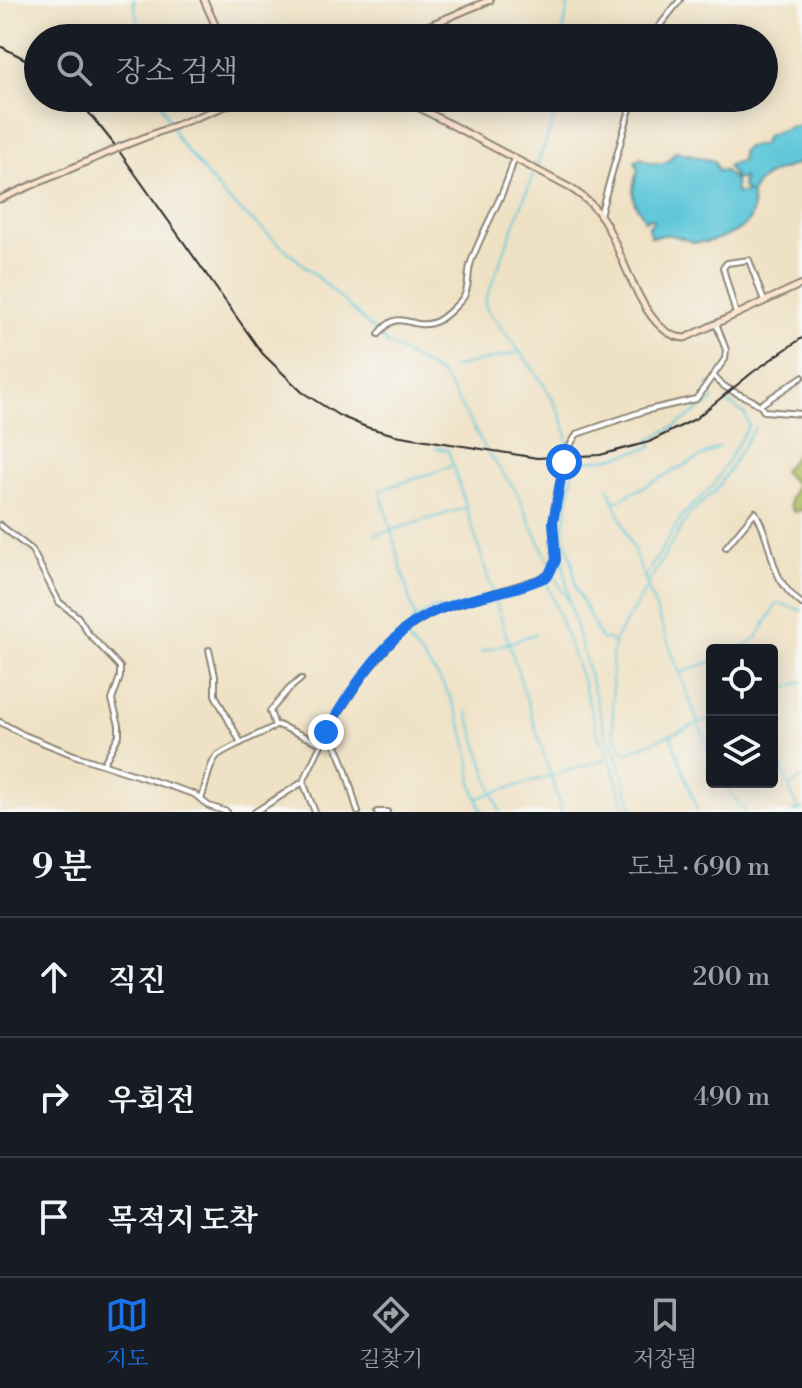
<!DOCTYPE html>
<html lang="ko">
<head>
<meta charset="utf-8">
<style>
  :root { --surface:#171b24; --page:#242831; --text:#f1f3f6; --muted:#9ea1a6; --line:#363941; --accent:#1a73e8 }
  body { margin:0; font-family:"Libre Bodoni","Noto Serif KR",serif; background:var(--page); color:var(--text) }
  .controls { position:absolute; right:24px; bottom:24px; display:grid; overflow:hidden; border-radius:8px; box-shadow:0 4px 20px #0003 }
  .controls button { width:72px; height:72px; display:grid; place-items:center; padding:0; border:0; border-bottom:2px solid var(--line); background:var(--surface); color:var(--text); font:40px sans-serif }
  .stop { position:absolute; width:24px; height:24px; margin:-18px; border:6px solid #1a73e8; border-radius:50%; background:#fff }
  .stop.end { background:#1a73e8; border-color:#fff; box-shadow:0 2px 8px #0008 }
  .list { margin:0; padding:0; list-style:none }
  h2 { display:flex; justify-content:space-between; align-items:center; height:104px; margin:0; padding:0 32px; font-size:34px }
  h2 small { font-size:26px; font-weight:400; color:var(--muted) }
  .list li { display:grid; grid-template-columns:52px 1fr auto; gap:24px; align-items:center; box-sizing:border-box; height:120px; padding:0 32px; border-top:2px solid var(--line) }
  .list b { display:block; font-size:30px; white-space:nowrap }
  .list em { font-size:26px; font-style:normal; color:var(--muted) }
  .icon { flex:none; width:44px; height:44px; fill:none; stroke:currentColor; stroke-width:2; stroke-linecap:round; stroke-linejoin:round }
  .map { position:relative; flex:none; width:802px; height:812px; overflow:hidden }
  .search { position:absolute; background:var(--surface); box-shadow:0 4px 20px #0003; left:24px; right:24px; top:24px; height:88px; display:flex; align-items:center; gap:20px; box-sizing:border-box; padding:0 28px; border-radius:44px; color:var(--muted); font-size:30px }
  .sheet { height:464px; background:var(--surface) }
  nav { display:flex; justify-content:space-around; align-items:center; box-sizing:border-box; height:112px; border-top:2px solid var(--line); background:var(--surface); font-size:22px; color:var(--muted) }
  nav a { display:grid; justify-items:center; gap:4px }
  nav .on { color:var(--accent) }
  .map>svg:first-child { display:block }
</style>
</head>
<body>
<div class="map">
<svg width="802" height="812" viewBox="0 0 802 812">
  <rect width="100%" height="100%" fill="#f6f6f2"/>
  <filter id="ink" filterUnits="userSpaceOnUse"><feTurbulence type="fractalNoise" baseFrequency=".0125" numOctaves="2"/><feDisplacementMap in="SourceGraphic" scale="16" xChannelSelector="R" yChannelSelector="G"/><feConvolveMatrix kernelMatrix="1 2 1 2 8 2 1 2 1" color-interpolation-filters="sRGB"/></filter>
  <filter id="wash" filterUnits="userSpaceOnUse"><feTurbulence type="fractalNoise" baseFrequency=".006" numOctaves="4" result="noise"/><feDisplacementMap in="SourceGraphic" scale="32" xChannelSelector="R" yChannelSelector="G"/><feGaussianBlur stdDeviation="1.8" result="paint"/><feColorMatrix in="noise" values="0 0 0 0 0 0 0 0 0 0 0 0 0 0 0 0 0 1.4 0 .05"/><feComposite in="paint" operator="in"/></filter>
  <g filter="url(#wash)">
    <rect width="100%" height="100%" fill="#efe1c4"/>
    <!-- green -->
    <path fill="#adc063" stroke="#6c7647" stroke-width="2" d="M796,455L802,458V510L794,512C785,501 793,496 796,484L783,471Z"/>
    <!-- water -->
    <path fill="#5ec7d9" stroke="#447982" stroke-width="2" d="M792,126H802V162C786,169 770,170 757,184C747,195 755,202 752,213C748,232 710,244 694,242C686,240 678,236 670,235C664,234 658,237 651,237L648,228L654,220L649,218L645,221C643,213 639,211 635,204C631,194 634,179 638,170L635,160L641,158C648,163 662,166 669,160C672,157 673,153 676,151L714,161L718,171L723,170L735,180L736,193H748L742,187L743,178L736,179L727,166L742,160L741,152L747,147L762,145L766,136Z"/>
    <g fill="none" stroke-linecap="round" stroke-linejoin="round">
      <!-- stream -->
      <g stroke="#5ec7d9" stroke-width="2">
        <path d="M133,0L142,38"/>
        <path d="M562,38L569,0"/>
        <path d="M159,98L178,140L224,196L329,287L388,344L430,368L442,376L448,384L488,453L516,491L562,591L569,601L606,735L617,753L633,812"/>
        <path d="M559,98L558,109L485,302L487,310C510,339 572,410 567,446"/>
        <path d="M452,368L520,352"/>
        <path d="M708,383L713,401L675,426L650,439L652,447L611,458L575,462L563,532L572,561L576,588L601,639H609L615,645L612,654L613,732L625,753L712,718"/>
        <path d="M436,448L448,450L562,812"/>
        <path d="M569,452L557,523L569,600"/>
        <path d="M609,488L647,584"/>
        <path d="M615,502L719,447"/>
        <path d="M375,535L465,508"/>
        <path d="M644,579L682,516L713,486L749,425L745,414L727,402"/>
        <path d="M547,583L582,679L599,738L609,755L626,812"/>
        <path d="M430,616L549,580"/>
        <path d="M415,619L380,490L453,466"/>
        <path d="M411,622L430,610L441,607"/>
        <path d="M418,624L405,635C416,653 433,667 444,686C459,712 470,746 471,776C471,787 479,801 482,812"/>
        <path d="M614,641L646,589"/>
        <path d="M739,650L756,639L777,604C786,603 793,609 802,610"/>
        <path d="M481,652L535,634"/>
        <path d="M681,673L712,661"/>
        <path d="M772,694L802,682"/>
        <path d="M467,711L493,793L478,798"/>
        <path d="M670,734L698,812"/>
        <path d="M772,742L798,810"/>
        <path d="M712,760L647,585L689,515L717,489L755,427"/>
        <path d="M723,782L745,812"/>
        <path d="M790,787L802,778"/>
        <path d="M500,812L493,793L607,759"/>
        <path d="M793,812L802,809"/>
      </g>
    </g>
  </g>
  <g filter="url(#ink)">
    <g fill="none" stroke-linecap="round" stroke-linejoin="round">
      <!-- minor casing -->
      <g stroke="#8d8678" stroke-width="8">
        <g id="minor">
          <path d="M650,38L680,0"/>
          <path d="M600,215L633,98"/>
          <path d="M736,314L723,268L727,263L749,260L764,301"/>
          <path d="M379,334C400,305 411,332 435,322C445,318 456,306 463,298C470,288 467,273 471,262C484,226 505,196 514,158"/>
          <path d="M713,375C729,397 755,395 764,411L802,414"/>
          <path d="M760,405L802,377"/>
          <path d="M0,525L32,550L59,602L78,617L88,633L120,667V677L112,700L119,725V735L104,763"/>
          <path d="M726,547L755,512C777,549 765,575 802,604"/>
          <path d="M209,650L215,676V695L241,743"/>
          <path d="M0,722L24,735L74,755L194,794L209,806L227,812"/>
          <path d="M275,726L270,711L289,689L301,679"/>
          <path d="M326,732C342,746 351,791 358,812"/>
          <path d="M303,782L315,812"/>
          <path d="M201,799C206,787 208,767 216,757C219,752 270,729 278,725L320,743"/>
          <path d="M255,812L303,782L330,726L365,673L402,631L433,612L548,576L556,560L553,522L564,455L577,434L644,411L696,399L725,359L726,350L716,323"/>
          <path d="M377,812H387"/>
        </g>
      </g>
      <!-- secondary casing -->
      <g stroke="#8d8678" stroke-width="9">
        <g id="secondary">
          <path d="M204,0L221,38"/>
          <path d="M399,38L490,0"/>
          <path d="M401,98L572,189C584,197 595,206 603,219C623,250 643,337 685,338L802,284"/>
          <path d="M120,147L246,98"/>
          <path d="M0,199L114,150"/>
        </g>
      </g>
      <!-- minor -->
      <use href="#minor" stroke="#fff" stroke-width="4"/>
      <!-- secondary -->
      <use href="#secondary" stroke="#fce5cf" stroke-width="5"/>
      <!-- rail -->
      <g stroke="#2b2b2b" stroke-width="2">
        <path d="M0,46L38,66"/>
        <path d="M77,98L114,144L262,353L302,392L338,415L366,427L395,435L537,458L600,455L649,442L695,419L753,372L802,338"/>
      </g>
      <!-- secondary-bridge casing -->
      <g stroke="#8d8678" stroke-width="9" stroke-linecap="butt">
        <path id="secondary-bridge" d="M114,150L120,147"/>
      </g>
      <!-- secondary-bridge -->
      <use href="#secondary-bridge" stroke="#fce5cf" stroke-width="5"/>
    </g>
  </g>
  <g fill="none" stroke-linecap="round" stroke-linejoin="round" filter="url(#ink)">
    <!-- route -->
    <path stroke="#1a73e8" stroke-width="10" d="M326,732C348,694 386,636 425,616C463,596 509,595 548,576L556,560L553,522L564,462"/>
  </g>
</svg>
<div class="controls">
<button><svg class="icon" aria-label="locate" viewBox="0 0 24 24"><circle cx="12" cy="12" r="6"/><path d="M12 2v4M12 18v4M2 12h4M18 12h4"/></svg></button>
<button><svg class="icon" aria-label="layers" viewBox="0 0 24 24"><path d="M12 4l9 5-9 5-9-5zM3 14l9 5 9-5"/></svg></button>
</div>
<div class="stop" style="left:564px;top:462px"></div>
<div class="stop end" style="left:326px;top:732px"></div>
<div class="search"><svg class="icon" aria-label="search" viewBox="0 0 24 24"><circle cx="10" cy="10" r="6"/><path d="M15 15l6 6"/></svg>장소 검색</div>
</div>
<section class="sheet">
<h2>9 분<small>도보 · 690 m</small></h2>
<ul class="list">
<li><svg class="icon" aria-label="ahead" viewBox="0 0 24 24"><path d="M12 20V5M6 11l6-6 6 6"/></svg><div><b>직진</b></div><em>200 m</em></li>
<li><svg class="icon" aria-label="right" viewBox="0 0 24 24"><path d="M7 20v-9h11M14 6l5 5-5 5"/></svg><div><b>우회전</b></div><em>490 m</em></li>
<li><svg class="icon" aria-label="arrive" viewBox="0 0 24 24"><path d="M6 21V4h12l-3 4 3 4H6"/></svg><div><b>목적지 도착</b></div></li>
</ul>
</section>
<nav>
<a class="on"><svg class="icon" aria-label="map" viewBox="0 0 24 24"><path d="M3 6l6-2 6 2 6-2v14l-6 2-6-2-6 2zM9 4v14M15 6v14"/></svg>지도</a>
<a><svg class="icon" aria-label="directions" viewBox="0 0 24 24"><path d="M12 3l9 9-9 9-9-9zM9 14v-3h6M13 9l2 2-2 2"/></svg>길찾기</a>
<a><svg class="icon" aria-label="saved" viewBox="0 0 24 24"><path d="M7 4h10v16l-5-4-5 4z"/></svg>저장됨</a>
</nav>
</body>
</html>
